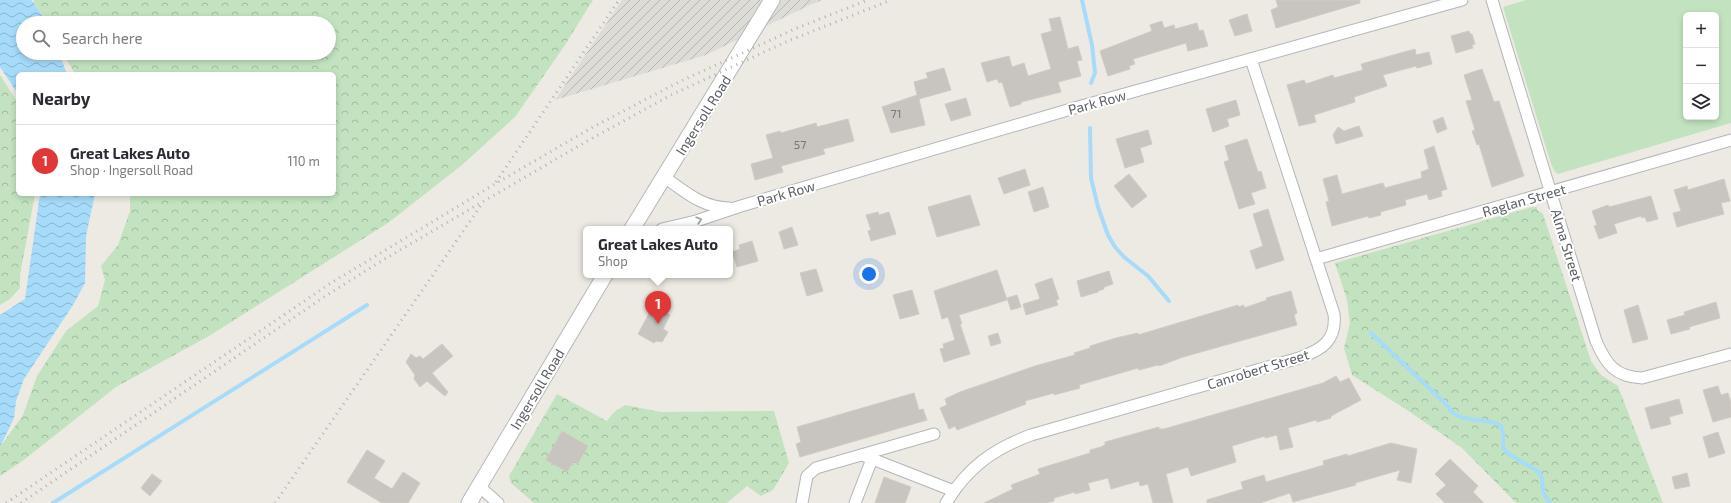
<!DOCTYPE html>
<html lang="en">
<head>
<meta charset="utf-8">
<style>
  :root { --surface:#fff; --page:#f7f7f7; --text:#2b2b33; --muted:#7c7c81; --line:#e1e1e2; --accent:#df3837 }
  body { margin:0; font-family:"Exo 2",sans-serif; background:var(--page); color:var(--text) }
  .controls { position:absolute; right:12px; top:12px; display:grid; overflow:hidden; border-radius:6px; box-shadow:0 2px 6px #0003 }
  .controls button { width:36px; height:36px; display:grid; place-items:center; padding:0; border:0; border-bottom:1px solid var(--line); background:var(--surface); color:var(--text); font:20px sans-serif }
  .you { position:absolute; left:869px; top:274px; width:14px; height:14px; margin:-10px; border:3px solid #fff; border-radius:50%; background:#1a73e8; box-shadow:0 0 0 6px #1a73e833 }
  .badge { display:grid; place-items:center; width:26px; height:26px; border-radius:50%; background:var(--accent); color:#fff; font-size:13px; font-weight:700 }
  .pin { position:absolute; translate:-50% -33px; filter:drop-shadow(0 1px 2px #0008) }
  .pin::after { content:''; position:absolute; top:21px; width:14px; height:12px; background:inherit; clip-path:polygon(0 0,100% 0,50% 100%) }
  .popup { position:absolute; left:583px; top:226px; width:150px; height:52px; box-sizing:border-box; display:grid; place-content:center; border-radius:6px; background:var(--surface); filter:drop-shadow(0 1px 3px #0005); font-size:13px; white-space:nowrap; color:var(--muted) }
  .popup b { font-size:15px; color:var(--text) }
  .popup::after { content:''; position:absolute; left:50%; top:100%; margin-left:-8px; border:8px solid transparent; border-top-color:var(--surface) }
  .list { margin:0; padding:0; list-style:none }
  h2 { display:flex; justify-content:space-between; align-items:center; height:52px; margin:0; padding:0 16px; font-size:17px }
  h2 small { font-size:13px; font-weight:400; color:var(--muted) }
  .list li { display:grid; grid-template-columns:26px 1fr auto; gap:12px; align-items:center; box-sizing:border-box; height:72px; padding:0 16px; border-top:1px solid var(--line) }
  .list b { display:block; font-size:15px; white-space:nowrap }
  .list p { margin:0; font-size:13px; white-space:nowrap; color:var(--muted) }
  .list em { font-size:13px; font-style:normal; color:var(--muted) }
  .icon { flex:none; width:22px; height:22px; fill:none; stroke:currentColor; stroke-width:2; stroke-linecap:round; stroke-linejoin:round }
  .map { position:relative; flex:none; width:1731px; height:503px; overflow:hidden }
  .search { position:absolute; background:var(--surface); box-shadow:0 2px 6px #0003; left:16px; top:16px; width:320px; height:44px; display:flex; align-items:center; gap:10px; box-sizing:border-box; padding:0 14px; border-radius:22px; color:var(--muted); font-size:15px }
  .panel { position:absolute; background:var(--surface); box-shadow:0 2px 6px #0003; left:16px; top:72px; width:320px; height:124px; border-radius:6px }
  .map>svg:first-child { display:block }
</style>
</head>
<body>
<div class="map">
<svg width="1731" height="503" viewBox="0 0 1731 503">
  <defs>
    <pattern id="industrial-furrows" width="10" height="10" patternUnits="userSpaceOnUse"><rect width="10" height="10" fill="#dedcd7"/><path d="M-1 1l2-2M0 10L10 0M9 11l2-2" fill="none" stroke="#b7b6b2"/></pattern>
    <pattern id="forest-crowns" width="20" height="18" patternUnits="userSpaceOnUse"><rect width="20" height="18" fill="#c3e3c0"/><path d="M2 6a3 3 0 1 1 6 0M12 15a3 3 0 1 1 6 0" fill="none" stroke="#a1bba0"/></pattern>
    <pattern id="water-waves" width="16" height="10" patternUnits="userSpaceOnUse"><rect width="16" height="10" fill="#a6dbfa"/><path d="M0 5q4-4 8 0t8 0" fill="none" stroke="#8ab5ce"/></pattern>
  </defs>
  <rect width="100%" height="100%" fill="#edeae3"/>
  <!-- industrial -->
  <path fill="url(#industrial-furrows)" d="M622,0H823L810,5L706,55L555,100Z"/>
  <!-- forest -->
  <g fill="url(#forest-crowns)">
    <path d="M33,0H593L563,48L515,117L462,165L388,223L209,336L116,387L25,459L0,476V447L23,415L37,376L66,331L98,306L105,280L101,266L118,245L130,211V194H334V74H117V72L113,74H75L63,53H329V23H47Z"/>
    <path d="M0,75L18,103V194H35L20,275V288L10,299L0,305Z"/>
    <path d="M1532,207H1537V210L1543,214L1591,361L1601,375L1618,386L1663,503H1516L1462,448L1407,410L1352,375L1344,348L1350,323L1347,300L1335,263Z"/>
    <path d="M557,394L607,421L613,413L625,405L661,412L774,411L789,463L773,490L761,496L747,486L727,503H534L511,483L509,476Z"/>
  </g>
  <!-- green -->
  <path fill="#c3e3c0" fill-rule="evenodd" d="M1526,0H1731V123L1558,174L1555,172L1551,164L1503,7ZM1686,15H1716V117H1686Z"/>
  <!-- water -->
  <g fill="url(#water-waves)">
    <path d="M0,0H31L35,4L47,23H23V53H59L67,74H18V94L0,67Z"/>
    <path d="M40,194H95L86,236L85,283L73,305L24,379L16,401L14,418L0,447V315L25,299Z"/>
  </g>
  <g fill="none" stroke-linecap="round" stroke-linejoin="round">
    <!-- stream -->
    <g stroke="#a6dbfa" stroke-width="4">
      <path d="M1082,0L1092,45L1095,73L1091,83"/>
      <path d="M1090,128L1091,178L1098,207L1108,235L1115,247L1124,257L1148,276L1169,301"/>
      <path d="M1371,333L1448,406C1457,425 1485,416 1501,426L1503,433V448L1510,455L1538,471L1542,477L1543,492L1550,503"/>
      <path d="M53,503L367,305"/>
    </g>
  </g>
  <!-- building -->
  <g fill="#c8c5c0" stroke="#d1cbc1">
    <path d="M1276,0H1360V3L1276,28L1271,10L1278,7Z"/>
    <path d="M1247,14L1252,31L1235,36L1229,20Z"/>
    <path d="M1060,17L1068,49L1078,46L1082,60L1077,61L1081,76L1058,82L1061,92L1021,102V104L1010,107L1002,82L999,83L997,79L987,82L981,63L1009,56L1012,67L1024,63L1028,76L1051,69L1041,34L1052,31L1049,19Z"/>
    <path d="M1162,21L1164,28L1174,25L1175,29L1197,23L1199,31L1203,30L1208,46L1188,51L1186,43L1133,59L1135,64L1129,66L1130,69L1108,76L1100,51L1152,31L1150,25Z"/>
    <path d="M1469,31L1470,34H1472L1475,44L1472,45L1473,48L1456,53L1451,36Z"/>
    <path d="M1415,49L1416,55L1429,52L1432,64L1417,68L1416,66L1383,75L1387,86L1354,97L1355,102L1314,115L1316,122L1299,126L1287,85L1304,80L1306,84L1333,75L1334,78L1363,70L1361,64Z"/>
    <path d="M944,68L951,90L919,99L925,125L891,133L882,107L917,95L914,82L928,78L926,73Z"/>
    <path d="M1482,69L1494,102L1499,101L1524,176L1492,187L1479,144L1477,145L1472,131L1475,130L1466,101L1472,100L1464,75Z"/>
    <path d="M966,98L971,115L951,121L945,104Z"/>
    <path d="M1236,100L1240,115L1227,119L1229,126L1213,132L1206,109Z"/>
    <path d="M1443,117L1447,129L1437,133L1433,121Z"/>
    <path d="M848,119L854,141L823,149L825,154L781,166L783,172L755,180L751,164L773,158L766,135L780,131L781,133L816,123L817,127Z"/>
    <path d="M1359,126L1363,136L1336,144L1333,135L1338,127L1344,131Z"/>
    <path d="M1148,130L1152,144L1140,148L1144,162L1125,168L1116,139Z"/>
    <path d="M1247,139L1258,172L1261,171L1266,188L1251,193L1255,204L1239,209L1224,162L1229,160L1225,146Z"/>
    <path d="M1434,146L1447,189L1441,191L1442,196L1429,200L1427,194L1405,200L1406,205L1380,212L1381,215L1369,218L1368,216L1332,226L1326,202L1329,201L1323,179L1337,175L1342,194L1383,183L1385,188L1422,178L1421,172L1429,169L1424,150Z"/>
    <path d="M1025,169L1030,185L1004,194L998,178Z"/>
    <path d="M1129,174L1147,196L1132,208L1114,186Z"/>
    <path d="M1724,179L1730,201L1721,203L1724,214L1677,227L1673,213L1681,211L1674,190L1687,186L1688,190Z"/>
    <path d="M1043,187L1049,207L1034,212L1028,192Z"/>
    <path d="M970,195L980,225L937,237L928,207Z"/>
    <path d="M1651,196L1658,219L1647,222L1645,217L1642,218L1641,216L1614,224L1617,233L1599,239L1594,226L1597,225L1592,211L1608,205L1609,207Z"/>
    <path d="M1268,209L1284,260L1256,269L1250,251L1263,246L1253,214Z"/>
    <path d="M878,212L879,215L889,212L896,234L871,241L868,231L871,230L866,215Z"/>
    <path d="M792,227L798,245L784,249L779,232Z"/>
    <path d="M752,241L758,261L737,267L732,252L740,249L739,245Z"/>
    <path d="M816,269L823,291L807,296L800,273Z"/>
    <path d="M997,270L1007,300L959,315L962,324H960L970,354L944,362L940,349L944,348L943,344L955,340L948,317L942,319L934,291Z"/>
    <path d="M1109,271L1113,284L1104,287V289L1098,291V292L1081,297L1077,281Z"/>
    <path d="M1052,278L1059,299L1056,300L1058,305L1026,315L1023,304L1040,299L1035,284Z"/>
    <path d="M912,290L919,314L900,319L893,295Z"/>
    <path d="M1291,291L1297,313L1294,315L1297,325L1183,357L1159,366L1158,365L1139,370L1138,368L1079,385L1080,388L1054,395V393L1025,401L1026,404L957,430L955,426L949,429L940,408L947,405L945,399L960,392L1035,366L1075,355L1074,353L1090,348V346L1116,338L1138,333V335L1238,305V307L1244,305V308L1267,300L1266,298Z"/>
    <path d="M1017,295L1021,307L1011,310L1007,298Z"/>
    <path d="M1716,302L1720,318L1689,327L1690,329L1671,334L1667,320L1685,315L1684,312Z"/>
    <path d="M1638,305L1648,339L1633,343L1624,310Z"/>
    <path d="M653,306L670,315L663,329L668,332L662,342L656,341L654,343L638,334Z"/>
    <path d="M998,333L1001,343L991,346L988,336Z"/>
    <path d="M442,344L453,356L432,373L448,392L445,396L427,381L420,387L414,379L415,375L406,362L411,354L416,358L420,356L423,359Z"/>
    <path d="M1336,376L1340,382L1349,378L1361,400L1331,416V418L1317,422L1316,420L1288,428L1293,447L1280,450L1277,435L1265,438V436L1232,446L1236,462L1191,476L1188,467L1166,474L1173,503H1153L1148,484L1140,486L1139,481L1111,489L1108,478L1088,483L1090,490L1075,494V492L1054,498V501L1046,503H984L1013,489L1011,485L1040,474L1038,469L1090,453V450L1101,447L1105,445V442L1159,427V429H1164L1237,408L1323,383Z"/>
    <path d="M1718,386L1721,395L1728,393L1731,403V417L1713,422L1703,390Z"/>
    <path d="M914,393L919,410L923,409L927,420L800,457L796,444L801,442L797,427Z"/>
    <path d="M1679,399L1683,413L1669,417L1671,424L1651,429L1645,408Z"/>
    <path d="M562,431L588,446L578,463L574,461L567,472L546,460Z"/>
    <path d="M1718,432L1725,453L1709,458L1703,437Z"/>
    <path d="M1391,443L1417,449L1411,483L1397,480L1400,470L1355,483L1356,485L1293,502L1290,493L1260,503H1207V500L1243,489L1241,482L1264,475L1266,482L1324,465L1323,461L1347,454L1348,456Z"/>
    <path d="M367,450L385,461L374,478L392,489L403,472L420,483L408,503H382L347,482Z"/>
    <path d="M1450,459L1478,486L1473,492L1484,503H1445L1436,494L1446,485L1435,474Z"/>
    <path d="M1687,473L1690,486L1675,489L1672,477Z"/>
    <path d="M152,474L162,481L150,496L141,488Z"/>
    <path d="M884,477L911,487L905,503H875Z"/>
  </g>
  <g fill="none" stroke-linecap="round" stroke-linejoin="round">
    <!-- street casing -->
    <g stroke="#b3b6b9" stroke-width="13">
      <g id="street">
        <path d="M1492,0L1596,341C1606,364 1615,377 1642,378L1731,354"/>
        <path d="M664,177C686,192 701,207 729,208"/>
        <path d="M662,229L696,221L741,206L1071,109L1462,0"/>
        <path d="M1316,259L1731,140"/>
        <path d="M862,455L954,491"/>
        <path d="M479,486L498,503"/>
        <path d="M802,503L807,476L816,468L934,434"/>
        <path d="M855,503L872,459"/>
        <path d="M946,503C967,468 993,449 1031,435L1299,358C1321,350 1337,341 1334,314L1251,59"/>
      </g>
    </g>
    <!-- secondary casing -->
    <g stroke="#b4b8bc" stroke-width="17">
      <g id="secondary">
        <path d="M632,229L772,0"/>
        <path d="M469,503L605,275"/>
      </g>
    </g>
    <!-- street -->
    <use href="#street" stroke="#fff" stroke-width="11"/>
    <!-- secondary -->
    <use href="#secondary" stroke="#fff" stroke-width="15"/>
    <!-- rail -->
    <g stroke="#b1b2b3" stroke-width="3" stroke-dasharray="1 5" stroke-linecap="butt">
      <path d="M496,182L619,0"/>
      <path d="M6,503L331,283L495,184L593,127L681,81L797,28L868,0"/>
      <path d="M21,503L324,297L378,263L484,201L589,140L671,95L788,41L891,0"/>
      <path d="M275,503L482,204"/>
    </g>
  </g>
  <!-- one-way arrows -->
  <defs><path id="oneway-chevron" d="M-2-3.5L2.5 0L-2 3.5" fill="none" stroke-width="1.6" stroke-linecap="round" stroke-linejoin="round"/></defs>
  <use stroke="#9d9fa1" href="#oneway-chevron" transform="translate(699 220) rotate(-17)"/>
  <g text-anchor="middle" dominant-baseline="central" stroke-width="4" stroke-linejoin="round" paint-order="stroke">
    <!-- number labels -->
    <g font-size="12" fill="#76787a">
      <text x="896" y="113">71</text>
      <text x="800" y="144">57</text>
    </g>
    <!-- street labels -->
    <g font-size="14" fill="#5b5f63" stroke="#fff">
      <text transform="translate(1097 102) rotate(-15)">Park Row</text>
      <text transform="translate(703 115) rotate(-58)">Ingersoll Road</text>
      <text transform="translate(786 193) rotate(-16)">Park Row</text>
      <text transform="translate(1524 200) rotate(-16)">Raglan Street</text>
      <text transform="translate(1567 245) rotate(73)">Alma Street</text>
      <text transform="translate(1258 369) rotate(-17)">Canrobert Street</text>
      <text transform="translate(537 389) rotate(-59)">Ingersoll Road</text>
    </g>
  </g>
</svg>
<div class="controls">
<button>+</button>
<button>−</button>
<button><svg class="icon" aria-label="layers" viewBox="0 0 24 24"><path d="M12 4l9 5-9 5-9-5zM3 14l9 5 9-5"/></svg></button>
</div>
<div class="you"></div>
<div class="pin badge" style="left:658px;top:324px">1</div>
<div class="popup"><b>Great Lakes Auto</b>Shop</div>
<div class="search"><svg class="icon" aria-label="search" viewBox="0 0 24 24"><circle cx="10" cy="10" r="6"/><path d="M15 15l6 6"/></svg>Search here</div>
<section class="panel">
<h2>Nearby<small></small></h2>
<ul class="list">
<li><span class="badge">1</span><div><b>Great Lakes Auto</b><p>Shop · Ingersoll Road</p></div><em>110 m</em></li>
</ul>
</section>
</div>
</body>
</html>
